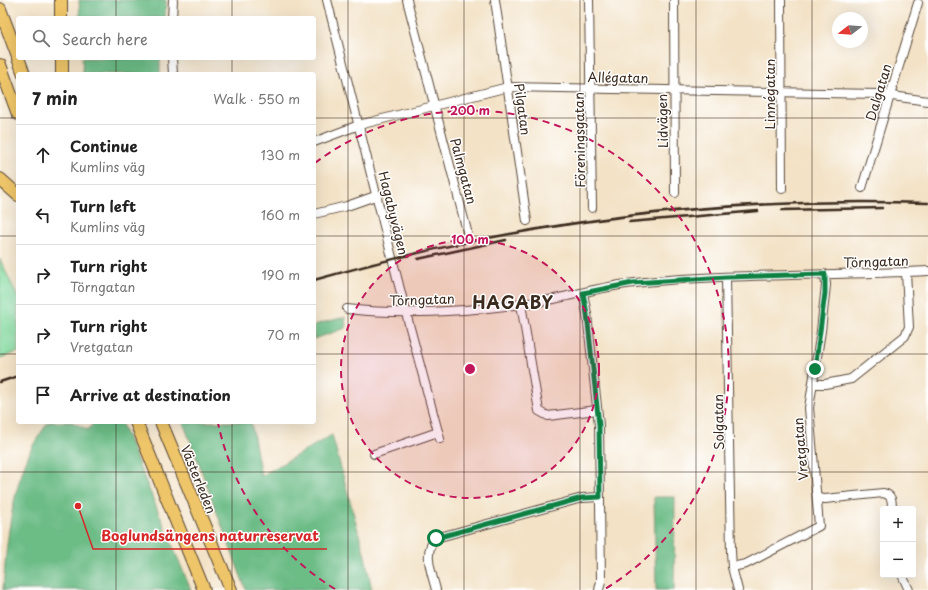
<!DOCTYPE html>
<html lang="en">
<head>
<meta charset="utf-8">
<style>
  :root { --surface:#fff; --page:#f6f6f6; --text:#222; --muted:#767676; --line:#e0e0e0 }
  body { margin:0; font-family:"Playpen Sans",sans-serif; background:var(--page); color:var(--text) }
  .controls { position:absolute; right:12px; bottom:12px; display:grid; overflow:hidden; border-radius:4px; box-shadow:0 4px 16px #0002 }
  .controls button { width:36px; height:36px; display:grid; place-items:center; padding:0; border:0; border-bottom:1px solid var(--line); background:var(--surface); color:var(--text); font:20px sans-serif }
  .compass { position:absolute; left:832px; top:12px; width:36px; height:36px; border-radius:50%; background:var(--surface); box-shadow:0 4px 16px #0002; rotate:253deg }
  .stop { position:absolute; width:12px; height:12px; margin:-9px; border:3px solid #0b8043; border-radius:50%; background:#fff }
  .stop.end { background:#0b8043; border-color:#fff; box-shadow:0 1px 4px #0008 }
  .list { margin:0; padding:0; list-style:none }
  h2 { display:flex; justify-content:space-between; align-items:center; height:52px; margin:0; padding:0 16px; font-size:17px }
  h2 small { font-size:13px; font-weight:400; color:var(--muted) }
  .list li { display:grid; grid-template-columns:26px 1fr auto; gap:12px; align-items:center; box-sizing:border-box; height:60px; padding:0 16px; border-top:1px solid var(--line) }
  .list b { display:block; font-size:15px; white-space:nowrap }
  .list p { margin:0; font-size:13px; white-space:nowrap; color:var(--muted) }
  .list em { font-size:13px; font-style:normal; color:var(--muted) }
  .icon { flex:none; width:22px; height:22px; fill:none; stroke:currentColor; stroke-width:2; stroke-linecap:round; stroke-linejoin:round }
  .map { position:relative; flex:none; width:928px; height:590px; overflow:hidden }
  .search { position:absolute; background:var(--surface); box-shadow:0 4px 16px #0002; left:16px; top:16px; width:300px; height:44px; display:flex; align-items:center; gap:10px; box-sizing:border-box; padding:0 14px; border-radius:4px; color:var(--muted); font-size:15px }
  .panel { position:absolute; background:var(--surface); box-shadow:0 4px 16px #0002; left:16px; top:72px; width:300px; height:352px; border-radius:4px }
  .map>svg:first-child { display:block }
</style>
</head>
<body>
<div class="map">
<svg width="928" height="590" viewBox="0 0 928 590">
  <rect width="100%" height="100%" fill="#fff"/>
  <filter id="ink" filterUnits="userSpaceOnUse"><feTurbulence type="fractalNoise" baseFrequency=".025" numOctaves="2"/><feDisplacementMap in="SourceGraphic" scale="8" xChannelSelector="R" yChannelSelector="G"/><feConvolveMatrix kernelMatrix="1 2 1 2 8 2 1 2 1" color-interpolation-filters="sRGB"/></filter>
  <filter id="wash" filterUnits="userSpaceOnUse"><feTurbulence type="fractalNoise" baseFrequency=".012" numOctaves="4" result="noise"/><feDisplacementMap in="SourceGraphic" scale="16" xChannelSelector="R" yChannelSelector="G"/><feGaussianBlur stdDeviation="0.9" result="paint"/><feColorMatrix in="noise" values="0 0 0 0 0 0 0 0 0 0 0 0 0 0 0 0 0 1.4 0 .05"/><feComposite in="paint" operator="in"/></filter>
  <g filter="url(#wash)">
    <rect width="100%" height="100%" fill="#f3e2c6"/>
    <!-- green -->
    <path fill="#85dca0" stroke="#60835f" d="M0,259L18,298V352L0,358Z"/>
    <!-- forest -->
    <g fill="#6cbc86" stroke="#547352">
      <path d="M79,0H166L165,18H80Z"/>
      <path d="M82,58H160V74H83Z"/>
      <path d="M345,317L346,328L314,339V325Z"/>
      <path d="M48,422H72L88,430L94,422H121L191,590H3C6,545 11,496 29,454C33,443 42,432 48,422Z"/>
      <path d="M183,422H251L261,476L332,435L365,556L372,590H246Z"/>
      <path d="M654,497H675L674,590H656Z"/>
    </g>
  </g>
  <g filter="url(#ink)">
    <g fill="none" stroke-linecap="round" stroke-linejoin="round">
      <!-- minor casing -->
      <g stroke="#574637" stroke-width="10">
        <g id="minor">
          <path d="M327,0L406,313L440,439"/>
          <path d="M407,0L467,231"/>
          <path d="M495,0L527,221"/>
          <path d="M589,0L592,208"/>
          <path d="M674,0L675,193"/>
          <path d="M781,0L782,189"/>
          <path d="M172,18L173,0"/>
          <path d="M172,58L173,74"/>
          <path d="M314,142L359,125L508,87L878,94L928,101"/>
          <path d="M862,188L918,3"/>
          <path d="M314,214L347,206L378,195"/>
          <path d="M726,277L731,552L732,567L738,590"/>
          <path d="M583,293L587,314L599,425L601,581L599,590"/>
          <path d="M521,304L539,411L548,416L597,410"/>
          <path d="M347,309C410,316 475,311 537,302C570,297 602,286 635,283C732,273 830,276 928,271"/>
          <path d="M814,384H825L851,379L905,336L909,327L906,272"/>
          <path d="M374,454L438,432"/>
          <path d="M817,498L825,499L883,493C892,495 892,500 892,509"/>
          <path d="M732,567L746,564L819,526L809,408L821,331L826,285L825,274"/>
          <path d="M902,575L909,590"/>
          <path d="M436,590C432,573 422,552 436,538L582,498L600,497"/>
        </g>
      </g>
      <!-- highway casing -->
      <g stroke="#574637" stroke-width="14">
        <g id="highway">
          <path d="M0,9L18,57"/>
          <path d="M61,18V0"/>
          <path d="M18,58L24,74"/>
          <path d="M62,58V74"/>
          <path d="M0,65L18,114"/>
          <path d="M0,179L18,195"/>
          <path d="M136,422L204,590"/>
          <path d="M161,422L231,590"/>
        </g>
      </g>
      <!-- minor -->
      <use href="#minor" stroke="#fff" stroke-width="8"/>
      <!-- highway -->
      <use href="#highway" stroke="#eec569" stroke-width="12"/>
      <!-- rail -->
      <g stroke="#3b2a1e" stroke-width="2.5">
        <path d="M782,210L882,208"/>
        <path d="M629,222L758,211"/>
        <path d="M418,259L506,240"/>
        <path d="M314,280C513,223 721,196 928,203"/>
        <path d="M0,382L18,376"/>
      </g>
    </g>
  </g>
  <g fill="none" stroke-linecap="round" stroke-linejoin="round" filter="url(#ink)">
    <!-- route -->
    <path stroke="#0b8043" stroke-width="5" d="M436,538L582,498L600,497L599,425L587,314L583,293L633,283L726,277L825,274V293L815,369"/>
  </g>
  <!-- grid -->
  <path fill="none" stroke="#3b2a1e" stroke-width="1" stroke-opacity="0.55" d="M116,0V18M232,0V18M348,0V590M464,0V590M580,0V590M696,0V590M812,0V590M116,58V74M232,58V74M0,118H18M314,118H928M0,236H18M314,236H928M0,354H18M314,354H928M116,422V590M232,422V590M0,472H928"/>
  <!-- distance rings -->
  <circle cx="470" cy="369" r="129" fill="#c2185b" fill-opacity=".12"/>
  <g fill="none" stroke="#c2185b" stroke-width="2" stroke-dasharray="7 5">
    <circle cx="470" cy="369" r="129"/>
    <path d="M335 589A258 258 0 0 1 218 423M315 163A258 258 0 1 1 605 589"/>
  </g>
  <g text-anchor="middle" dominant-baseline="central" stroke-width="3" stroke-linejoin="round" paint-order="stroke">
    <!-- street labels -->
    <g font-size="13" fill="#3b2a1e" stroke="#fff">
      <text transform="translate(618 77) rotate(1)">Allégatan</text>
      <text transform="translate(878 92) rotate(-73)">Dalgatan</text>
      <text transform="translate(769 94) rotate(-90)">Linnégatan</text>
      <text transform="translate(523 109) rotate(82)">Pilgatan</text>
      <text transform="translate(662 121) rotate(-91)">Lidvägen</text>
      <text transform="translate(579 140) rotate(-91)">Föreningsgatan</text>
      <text transform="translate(464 171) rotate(75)">Palmgatan</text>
      <text transform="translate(394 213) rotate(76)">Hagabyvägen</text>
      <text transform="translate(876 261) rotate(-2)">Törngatan</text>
      <text transform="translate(422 299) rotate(-2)">Törngatan</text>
      <text transform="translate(718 422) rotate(-91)">Solgatan</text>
      <text transform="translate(800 449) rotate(-95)">Vretgatan</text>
      <text transform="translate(199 479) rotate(68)">Västerleden</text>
    </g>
    <!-- district labels -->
    <g font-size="17" font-weight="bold" letter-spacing="1" fill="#3b2a1e" stroke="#fff">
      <text x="513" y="302">HAGABY</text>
    </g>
  </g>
  <circle cx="470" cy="369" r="6" fill="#c2185b" stroke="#fff" stroke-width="2"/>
  <g font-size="12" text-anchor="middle" font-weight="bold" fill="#c2185b" stroke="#fff" stroke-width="3" stroke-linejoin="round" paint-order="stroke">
    <text x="470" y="115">200 m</text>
    <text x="470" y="244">100 m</text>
  </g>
  <!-- callouts -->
  <path fill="none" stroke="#d62828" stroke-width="1.5" d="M78 506L93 549H327"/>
  <circle fill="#d62828" stroke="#fff" stroke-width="1.5" cx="78" cy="506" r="4"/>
  <g font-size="14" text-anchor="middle" font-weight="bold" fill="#d62828" stroke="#fff" stroke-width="3" stroke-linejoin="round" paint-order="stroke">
    <text x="210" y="541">Boglundsängens naturreservat</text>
  </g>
</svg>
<div class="controls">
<button>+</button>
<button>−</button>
</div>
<svg class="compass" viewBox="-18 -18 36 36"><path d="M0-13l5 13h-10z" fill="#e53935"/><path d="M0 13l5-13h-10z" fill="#767676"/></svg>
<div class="stop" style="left:436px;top:538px"></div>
<div class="stop end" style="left:815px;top:369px"></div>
<div class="search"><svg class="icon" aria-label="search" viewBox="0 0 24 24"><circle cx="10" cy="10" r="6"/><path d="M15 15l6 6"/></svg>Search here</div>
<section class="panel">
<h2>7 min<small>Walk · 550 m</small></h2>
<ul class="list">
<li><svg class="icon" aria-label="ahead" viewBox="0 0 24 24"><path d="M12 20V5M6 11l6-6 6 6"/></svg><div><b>Continue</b><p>Kumlins väg</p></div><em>130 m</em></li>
<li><svg class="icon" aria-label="left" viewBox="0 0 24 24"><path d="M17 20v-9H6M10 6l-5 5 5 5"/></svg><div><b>Turn left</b><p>Kumlins väg</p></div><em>160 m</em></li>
<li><svg class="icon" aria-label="right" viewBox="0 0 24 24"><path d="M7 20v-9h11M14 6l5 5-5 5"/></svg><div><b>Turn right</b><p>Törngatan</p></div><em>190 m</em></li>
<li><svg class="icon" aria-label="right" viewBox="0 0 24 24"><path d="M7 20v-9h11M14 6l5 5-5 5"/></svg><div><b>Turn right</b><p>Vretgatan</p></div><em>70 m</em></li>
<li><svg class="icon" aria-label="arrive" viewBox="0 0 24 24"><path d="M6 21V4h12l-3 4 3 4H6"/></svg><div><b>Arrive at destination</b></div></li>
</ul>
</section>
</div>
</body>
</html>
